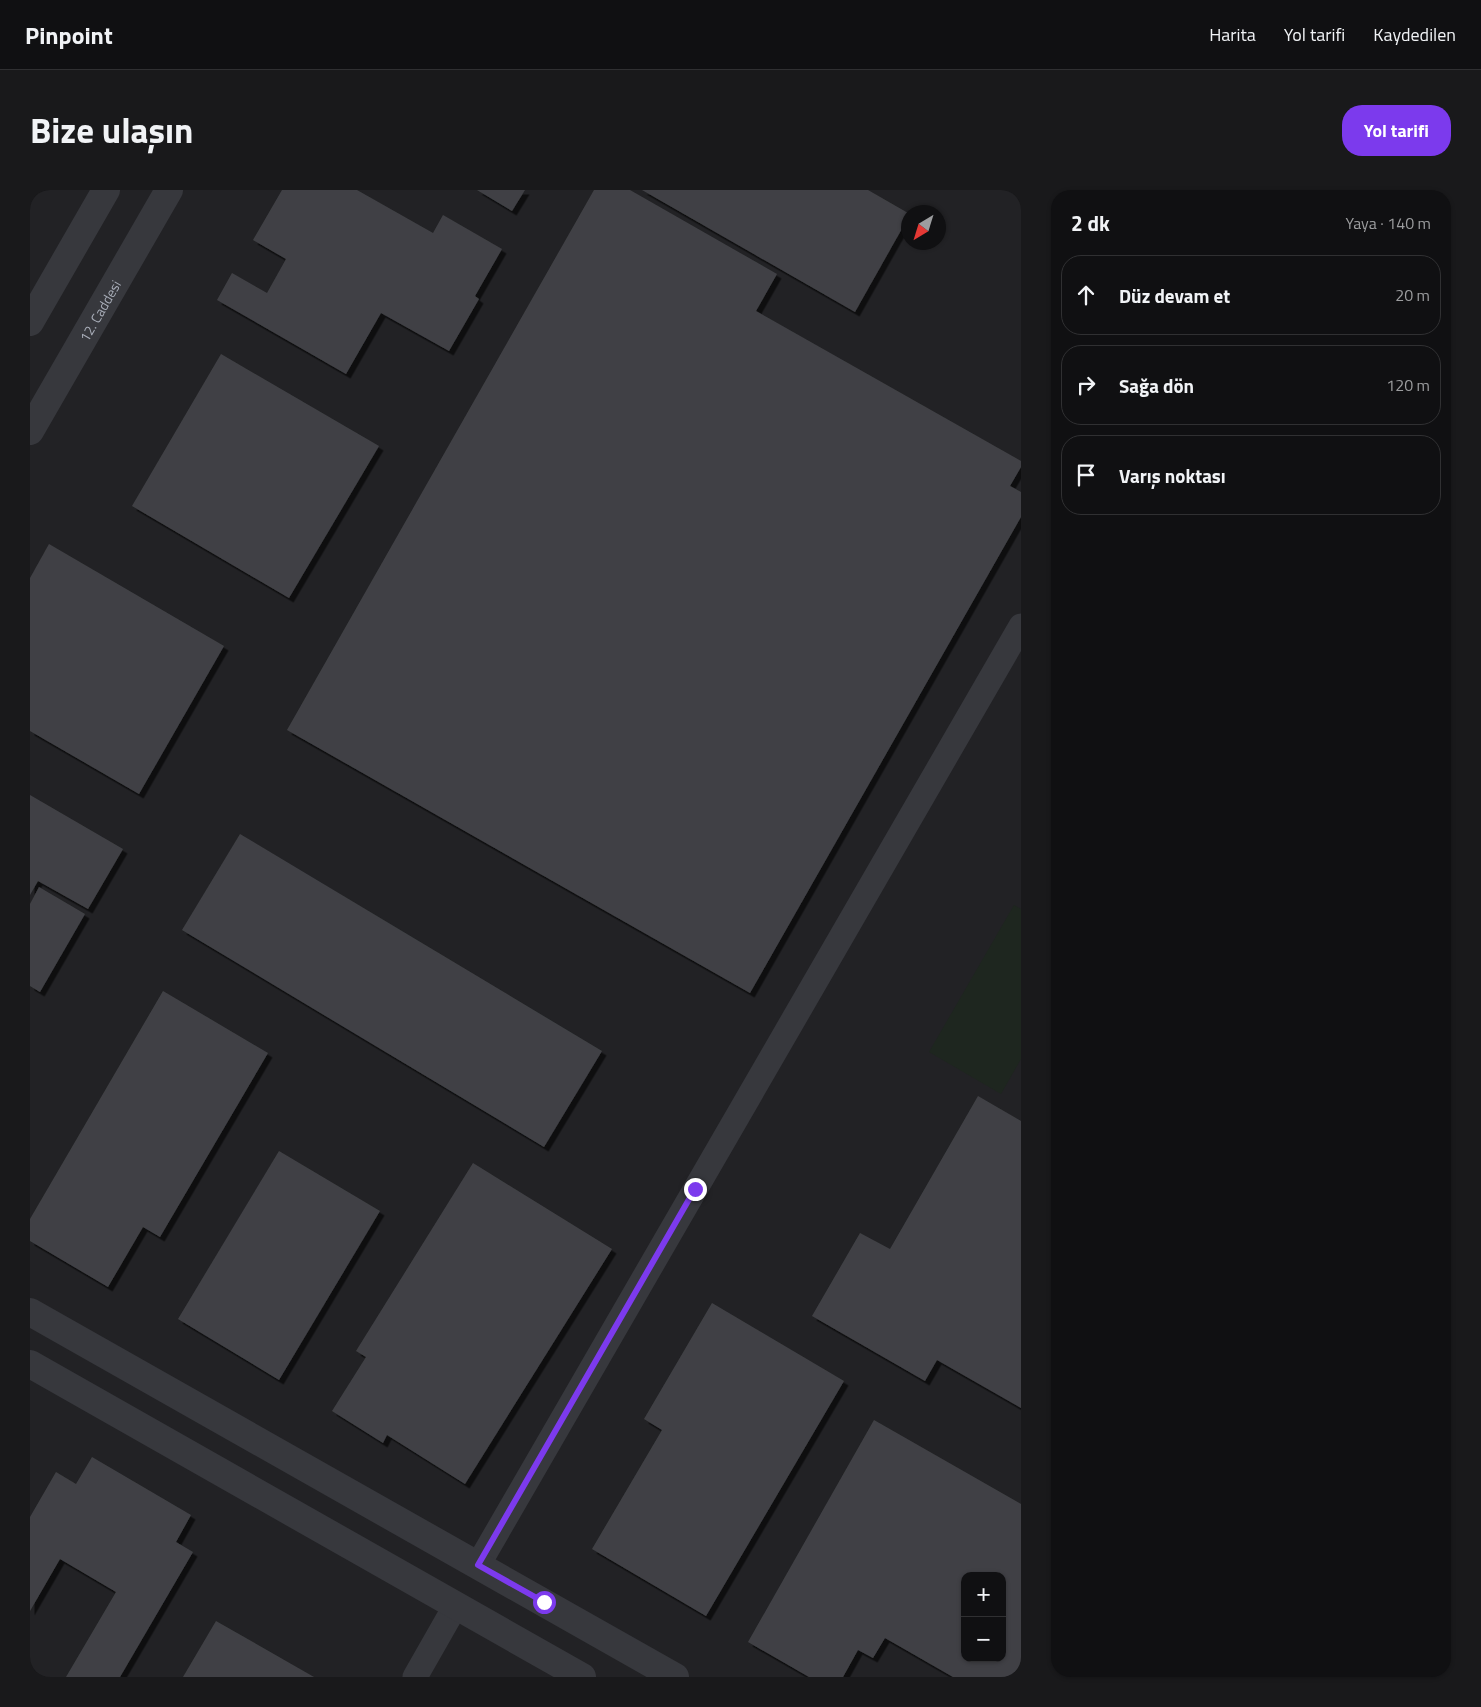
<!DOCTYPE html>
<html lang="tr">
<head>
<meta charset="utf-8">
<style>
  :root { --surface:#101012; --page:#19191b; --text:#f1f3f6; --muted:#9c9d9f; --line:#303032; --accent:#7c3aed }
  body { margin:0; font-family:"Titillium Web",sans-serif; background:var(--page); color:var(--text) }
  .controls { position:absolute; right:15px; bottom:15px; display:grid; overflow:hidden; border-radius:10px; box-shadow:0 1px 4px #0004 }
  .controls button { width:45px; height:45px; display:grid; place-items:center; padding:0; border:0; border-bottom:1px solid var(--line); background:var(--surface); color:var(--text); font:25px sans-serif }
  .compass { position:absolute; left:871px; top:15px; width:45px; height:45px; border-radius:50%; background:var(--surface); box-shadow:0 1px 4px #0004; rotate:218deg }
  .stop { position:absolute; width:15px; height:15px; margin:-11px; border:4px solid #7c3aed; border-radius:50%; background:#fff }
  .stop.end { background:#7c3aed; border-color:#fff; box-shadow:0 1px 5px #0008 }
  .list { margin:0; padding:0; list-style:none }
  h2 { display:flex; justify-content:space-between; align-items:center; height:65px; margin:0; padding:0 20px; font-size:21px }
  h2 small { font-size:16px; font-weight:400; color:var(--muted) }
  .list li { display:grid; grid-template-columns:32px 1fr auto; gap:15px; align-items:center; box-sizing:border-box; height:80px; margin:0 10px 10px; padding:0 10px; border:1px solid var(--line); border-radius:20px }
  .list b { display:block; font-size:19px; white-space:nowrap }
  .list em { font-size:16px; font-style:normal; color:var(--muted) }
  .icon { flex:none; width:28px; height:28px; fill:none; stroke:currentColor; stroke-width:2; stroke-linecap:round; stroke-linejoin:round }
  .map { position:relative; flex:none; width:991px; height:1487px; overflow:hidden; border-radius:20px }
  header { display:flex; align-items:center; gap:30px; box-sizing:border-box; height:70px; padding:0 25px; background:var(--surface); border-bottom:1px solid var(--line) }
  header strong { font-size:24px }
  nav { display:flex; gap:28px; margin-inline-start:auto; font-size:18px }
  .intro { display:flex; align-items:center; justify-content:space-between; box-sizing:border-box; height:120px; padding:0 30px }
  h1 { margin:0; font-size:35px }
  .button { padding:12px 22px; border-radius:20px; background:var(--accent); color:#fff; font-size:18px; font-weight:700 }
  main { display:flex; gap:30px; padding:0 30px }
  aside { flex:1; background:var(--surface); border-radius:20px; box-shadow:0 1px 4px #0004 }
  .map>svg:first-child { display:block }
</style>
</head>
<body>
<header>
<strong>Pinpoint</strong>
<nav><a>Harita</a><a>Yol tarifi</a><a>Kaydedilen</a></nav>
</header>
<div class="intro"><h1>Bize ulaşın</h1><a class="button">Yol tarifi</a></div>
<main>
<div class="map">
<svg width="991" height="1487" viewBox="0 0 991 1487">
  <defs>
    <filter id="shadow"><feDropShadow dx="4.5" dy="4.5" stdDeviation="0" flood-color="#0009"/></filter>
  </defs>
  <rect width="100%" height="100%" fill="#161618"/>
  <!-- built -->
  <path fill="#222225" fill-rule="evenodd" d="M0,0H991V1487H0ZM878,22H908V52H878ZM935,1386H972V1468H935Z"/>
  <!-- green -->
  <path fill="#1e261f" d="M984,715L991,719V869L971,904L899,862Z"/>
  <!-- building -->
  <g fill="#404145" fill-rule="evenodd" filter="url(#shadow)">
    <path d="M252,0H327L403,43L413,25L472,59L445,106L449,109L419,161L351,123L316,184L187,110L202,83L237,103L256,69L223,50Z"/>
    <path d="M447,0H495L482,21Z"/>
    <path d="M564,0H600L747,84L726,121L991,271V277L980,296L991,302V327L720,803L257,540Z"/>
    <path d="M612,0H838L878,23V28L825,122Z"/>
    <path d="M191,164L349,256L259,408L102,316Z"/>
    <path d="M19,354L194,456L109,604L0,541V388Z"/>
    <path d="M0,605L93,659L58,719L8,691L0,705Z"/>
    <path d="M210,644L572,861L514,957L152,740Z"/>
    <path d="M9,697L55,724L10,802L0,796V714Z"/>
    <path d="M133,801L238,863L130,1047L113,1037L78,1097L0,1051V1029Z"/>
    <path d="M948,906L991,931V1218L907,1170L895,1191L782,1126L830,1043L860,1059Z"/>
    <path d="M249,961L350,1021L249,1190L148,1129Z"/>
    <path d="M443,973L582,1059L435,1294L357,1245L353,1253L302,1221L336,1167L326,1161Z"/>
    <path d="M682,1113L814,1191L676,1426L562,1359L632,1240L614,1229Z"/>
    <path d="M844,1230L991,1314V1487H923L855,1448L843,1468L828,1460L813,1487H779L718,1452ZM935,1386H972V1468H935Z"/>
    <path d="M62,1267L161,1325L146,1352L163,1362L90,1487H36L86,1402L30,1369L0,1421V1327L26,1282L46,1294Z"/>
    <path d="M186,1431L284,1487H153Z"/>
  </g>
  <g fill="none" stroke-linecap="round" stroke-linejoin="round">
    <!-- minor -->
    <g stroke="#37383d" stroke-width="25">
      <path d="M448,1375L991,436"/>
      <path d="M385,1487L426,1415"/>
    </g>
    <!-- tertiary -->
    <g stroke="#37383d" stroke-width="28">
      <path d="M0,132L76,0"/>
      <path id="s1" d="M0,241L139,0"/>
      <path d="M0,1122L645,1487"/>
      <path d="M0,1174L552,1487"/>
    </g>
  </g>
  <g fill="none" stroke-linecap="round" stroke-linejoin="round">
    <!-- route -->
    <path stroke="#7c3aed" stroke-width="6" d="M514,1412L448,1375L665,999"/>
  </g>
  <g text-anchor="middle" dominant-baseline="central" stroke-width="4.5" stroke-linejoin="round" paint-order="stroke">
    <!-- street labels -->
    <g font-size="14" fill="#a8adb8" stroke="#111113">
      <text stroke="none"><textPath href="#s1" startOffset="139">12. Caddesi</textPath></text>
    </g>
  </g>
</svg>
<div class="controls">
<button>+</button>
<button>−</button>
</div>
<svg class="compass" viewBox="-18 -18 36 36"><path d="M0-13l5 13h-10z" fill="#e53935"/><path d="M0 13l5-13h-10z" fill="#9c9d9f"/></svg>
<div class="stop" style="left:514px;top:1412px"></div>
<div class="stop end" style="left:665px;top:999px"></div>
</div>
<aside>
<h2>2 dk<small>Yaya · 140 m</small></h2>
<ul class="list">
<li><svg class="icon" aria-label="ahead" viewBox="0 0 24 24"><path d="M12 20V5M6 11l6-6 6 6"/></svg><div><b>Düz devam et</b></div><em>20 m</em></li>
<li><svg class="icon" aria-label="right" viewBox="0 0 24 24"><path d="M7 20v-9h11M14 6l5 5-5 5"/></svg><div><b>Sağa dön</b></div><em>120 m</em></li>
<li><svg class="icon" aria-label="arrive" viewBox="0 0 24 24"><path d="M6 21V4h12l-3 4 3 4H6"/></svg><div><b>Varış noktası</b></div></li>
</ul>
</aside>
</main>
</body>
</html>
